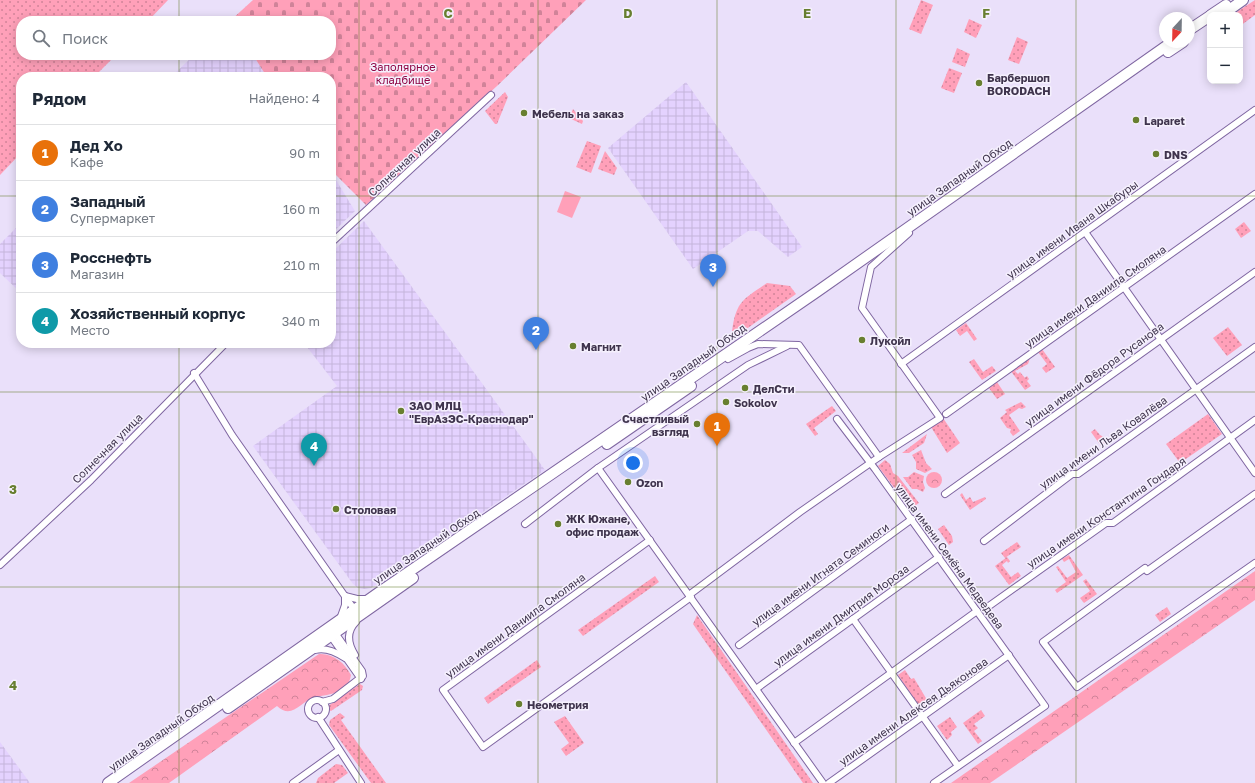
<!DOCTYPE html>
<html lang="ru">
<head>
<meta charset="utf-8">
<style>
  :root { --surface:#fff; --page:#f2f2f3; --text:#1f2937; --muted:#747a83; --line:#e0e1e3; --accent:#7c3aed }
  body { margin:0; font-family:"Golos Text",sans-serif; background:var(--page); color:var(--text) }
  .controls { position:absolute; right:12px; top:12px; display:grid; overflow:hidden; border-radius:8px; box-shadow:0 2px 10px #0003 }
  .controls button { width:36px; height:36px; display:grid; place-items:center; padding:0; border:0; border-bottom:1px solid var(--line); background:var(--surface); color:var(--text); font:20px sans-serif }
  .compass { position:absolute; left:1159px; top:12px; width:36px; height:36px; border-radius:50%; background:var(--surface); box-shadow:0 2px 10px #0003; rotate:202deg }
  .you { position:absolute; left:633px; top:463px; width:14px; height:14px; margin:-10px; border:3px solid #fff; border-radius:50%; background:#1a73e8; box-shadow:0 0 0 6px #1a73e833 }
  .badge { display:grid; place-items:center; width:26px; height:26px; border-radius:50%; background:var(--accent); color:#fff; font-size:13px; font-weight:700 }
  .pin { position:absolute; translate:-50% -33px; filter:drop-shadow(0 1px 2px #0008) }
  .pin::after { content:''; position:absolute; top:21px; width:14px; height:12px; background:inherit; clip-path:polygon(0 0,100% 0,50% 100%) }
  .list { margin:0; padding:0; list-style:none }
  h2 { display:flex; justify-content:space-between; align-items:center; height:52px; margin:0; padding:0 16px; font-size:17px }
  h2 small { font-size:13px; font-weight:400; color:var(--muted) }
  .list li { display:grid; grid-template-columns:26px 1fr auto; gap:12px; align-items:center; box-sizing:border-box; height:56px; padding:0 16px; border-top:1px solid var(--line) }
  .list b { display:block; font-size:15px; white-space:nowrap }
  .list p { margin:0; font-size:13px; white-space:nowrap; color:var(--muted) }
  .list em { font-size:13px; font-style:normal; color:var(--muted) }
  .icon { flex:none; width:22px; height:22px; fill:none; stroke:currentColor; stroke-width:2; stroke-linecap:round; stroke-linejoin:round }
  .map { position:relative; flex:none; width:1255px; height:783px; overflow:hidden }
  .search { position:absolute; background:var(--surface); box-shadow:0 2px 10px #0003; left:16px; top:16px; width:320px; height:44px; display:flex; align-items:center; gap:10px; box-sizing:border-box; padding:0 14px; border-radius:16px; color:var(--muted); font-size:15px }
  .panel { position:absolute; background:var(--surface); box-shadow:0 2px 10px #0003; left:16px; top:72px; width:320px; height:276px; border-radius:16px }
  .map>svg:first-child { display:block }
</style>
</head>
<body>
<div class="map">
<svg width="1255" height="783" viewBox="0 0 1255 783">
  <defs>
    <pattern id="industrial-grid" width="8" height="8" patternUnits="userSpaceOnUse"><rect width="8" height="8" fill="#e4d2fe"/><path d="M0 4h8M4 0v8" fill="none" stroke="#c5b5db"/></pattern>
    <pattern id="grass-dots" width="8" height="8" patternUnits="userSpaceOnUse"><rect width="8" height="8" fill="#ffa0b9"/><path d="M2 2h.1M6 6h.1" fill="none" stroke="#d08399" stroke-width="1.8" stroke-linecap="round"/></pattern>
    <pattern id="forest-crowns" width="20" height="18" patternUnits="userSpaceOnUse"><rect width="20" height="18" fill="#ffa0b9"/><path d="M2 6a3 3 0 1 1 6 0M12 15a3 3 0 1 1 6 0" fill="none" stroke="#d08399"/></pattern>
    <pattern id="cemetery-stones" width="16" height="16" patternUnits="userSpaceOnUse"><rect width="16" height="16" fill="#ffa0b9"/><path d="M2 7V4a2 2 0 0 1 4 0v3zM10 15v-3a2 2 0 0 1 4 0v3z" fill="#d08399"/></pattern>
  </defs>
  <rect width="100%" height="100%" fill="#eae0fa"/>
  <!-- industrial -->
  <g fill="url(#industrial-grid)">
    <path d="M194,55H253L267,77H171Z"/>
    <path d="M686,82L802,247L788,257L758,231H748L693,269L608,148Z"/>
    <path d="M331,172L355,211L331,234Z"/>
    <path d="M364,221L545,470L371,588L365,589L358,588L353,584L253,446L337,386L304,343H331V253Z"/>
    <path d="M21,223V293L0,273V244Z"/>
    <path d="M0,742L30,783H0Z"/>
  </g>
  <!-- grass -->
  <g fill="url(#grass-dots)">
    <path d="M0,0H168L148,21H21V55H116L94,77H21V153L0,175Z"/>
    <path d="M921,0L933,5L921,34L909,29Z"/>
    <path d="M1255,0V15L1240,26V15H1232Z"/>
    <path d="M969,19L982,25L976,38L964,32Z"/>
    <path d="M1017,37L1028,42L1019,64L1008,60Z"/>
    <path d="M957,48L970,54L965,67L952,62Z"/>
    <path d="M949,68L962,73L954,93L941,88Z"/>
    <path d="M505,92L508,97L497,124H495L485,111Z"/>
    <path d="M573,109L583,121L582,124L569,118Z"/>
    <path d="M587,141L601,146L591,173L576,167Z"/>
    <path d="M605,151L617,168L614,175L598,169Z"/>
    <path d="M1244,222L1251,231L1241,238L1235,229Z"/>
    <path d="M767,283L790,286L796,294L738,335L732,332C736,301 743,300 767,283Z"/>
    <path d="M966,323L977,339L974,341L967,331L960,336L956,330Z"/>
    <path d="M1228,327L1242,345L1227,356L1213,338Z"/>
    <path d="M1042,349L1055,367L1046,373L1042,368L1047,364L1038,352Z"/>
    <path d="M1030,358L1028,364L1015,371L1018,374L1020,372L1025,378L1021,381L1027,376L1029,379L1027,381L1031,386L1025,390L1010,370L1025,359L1026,361Z"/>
    <path d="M974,359L983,372L992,366L996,371L982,380L969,362Z"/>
    <path d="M997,382L1005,394L997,399L989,388Z"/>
    <path d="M1021,402L1026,407L1022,409L1019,408L1009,415L1020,431L1013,436L1010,432L1011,429L1007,428L1000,418L1007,412L1005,410Z"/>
    <path d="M832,406L836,411L814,428L818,434L815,436L806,424Z"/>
    <path d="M1208,414L1222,434L1180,463L1166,444Z"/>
    <path d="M943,418L960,443L947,453L931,427Z"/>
    <path d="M1095,429L1100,435L1110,440L1101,446L1091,432Z"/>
    <path d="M927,434L924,443L909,453H902Z"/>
    <path d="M921,450L926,463L932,469L925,473L916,469V462L912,455Z"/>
    <path d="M885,460L890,464L893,473L898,476L919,503L910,509L878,466Z"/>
    <path d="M914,472L924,476L923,482L925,488L923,492L917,489H912L903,477H908Z"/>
    <path d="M962,493L966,500L970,497L973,502L985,497L986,499L970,510L960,495Z"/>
    <path d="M944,525L952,536L953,542L949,545L938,529Z"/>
    <path d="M1017,542L1021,547L1005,558L1001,553Z"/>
    <path d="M1069,555L1083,575L1057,593L1055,590L1066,582L1056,567L1058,566L1067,578L1076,572L1069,559L1064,562L1062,559Z"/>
    <path d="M1007,557L1010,561L1008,563L1007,561L1002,565L1011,577L1018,572L1021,576L1009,585L995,566Z"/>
    <path d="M655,576L659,582L583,636L578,630Z"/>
    <path d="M1086,579L1097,594L1084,603L1080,598L1090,591L1083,581Z"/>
    <path d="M1167,607L1171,614L1160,622L1155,615Z"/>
    <path d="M697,615L813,783H803L693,624Z"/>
    <path d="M537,660L541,667L488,704L484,698Z"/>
    <path d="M905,670L911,679L914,678L930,705L922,710L898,675Z"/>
    <path d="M360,684L363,686L362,690L331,711L327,709L328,706Z"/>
    <path d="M981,710L985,716L974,724L978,728L974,731L982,741L978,744L963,723Z"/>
    <path d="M340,713L345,717L341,720L386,783H371L329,725L330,720Z"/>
    <path d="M565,716L584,743L566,756L561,749L569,743L554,722Z"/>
    <path d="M950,717L957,727L951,732L952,735L947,740L937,726Z"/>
    <path d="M336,764L342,765L348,773L334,783H316L318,778Z"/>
  </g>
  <!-- forest -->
  <g fill="url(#forest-crowns)">
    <circle cx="934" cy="480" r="8"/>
    <path d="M1255,571V600L990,783H951Z"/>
    <path d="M319,654C333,653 345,663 351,675C348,695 326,694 313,698C300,702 292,720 277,706L169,783H129Z"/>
  </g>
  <!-- cemetery -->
  <path fill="url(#cemetery-stones)" d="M253,0H586L497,86L366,205L331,170V77H267L253,55H331V21H230Z"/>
  <!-- garden -->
  <path fill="#ffa0b9" d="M565,191L581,197L572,218L557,212Z"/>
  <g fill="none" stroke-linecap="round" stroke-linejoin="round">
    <!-- minor casing -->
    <g stroke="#7f66a1" stroke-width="8">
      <g id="minor">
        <path d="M1085,232L1255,473"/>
        <path d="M331,243L491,95"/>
        <path d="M728,359L748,348L758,344L799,345L879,457L940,418L862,308L871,267L909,233"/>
        <path d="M901,364L1255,110"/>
        <path d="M194,373L232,435L356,612"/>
        <path d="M946,414L1255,194"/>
        <path d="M837,419L875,469L1045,706L934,783"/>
        <path d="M598,468L823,783"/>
        <path d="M945,494L1255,272"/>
        <path d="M525,524L598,468L748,365L787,346"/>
        <path d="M650,540L443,690L483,747L691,597"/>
        <path d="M984,541L1072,474H1078L1255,347"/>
        <path d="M0,565L91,480L226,343"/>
        <path d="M1145,568L1043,642L1077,687L1255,563"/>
        <path d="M1147,571L1255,494"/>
        <path d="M689,595L800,512L879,457"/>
        <path d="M345,596L357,599H366"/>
        <path d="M989,606L1106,523H1113L1255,420"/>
        <path d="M340,619L345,605V596"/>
        <path d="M853,619L958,766"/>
        <path d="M330,635L361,679"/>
        <path d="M739,645L912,519"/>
        <path d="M315,650C326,647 336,652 345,658"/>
        <path d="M355,655C348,644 346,632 356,622"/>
        <path d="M756,689L939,557"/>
        <circle cx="317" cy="709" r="9"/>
        <path d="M322,702L333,699L363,676L362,671L333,630"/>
        <path d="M318,717L361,783"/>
        <path d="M794,743L977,611"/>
        <path d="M293,783L339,750"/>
        <path d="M829,783L1009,655"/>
      </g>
    </g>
    <!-- trunk casing -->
    <g stroke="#7f66a1" stroke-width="12">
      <g id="trunk">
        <path d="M1211,15L1226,5"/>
        <path d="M1222,15L1243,0"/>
        <path d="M1189,30L1210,16"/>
        <path d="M1168,52L1183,42"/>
        <path d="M607,444L691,386"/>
        <path d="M228,708L413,578"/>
        <path d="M108,783L381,591L818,291L1172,42"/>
      </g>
    </g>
    <!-- minor -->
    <use href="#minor" stroke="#fff" stroke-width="6"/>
    <!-- trunk -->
    <use href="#trunk" stroke="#fff" stroke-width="10"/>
  </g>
  <!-- grid -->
  <path fill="none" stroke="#687f30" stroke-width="1" stroke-opacity="0.55" d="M179,0V21M359,0V783M538,0V783M717,0V783M896,0V783M1076,0V783M179,55V77M0,196H21M331,196H1255M179,343V783M0,392H1255M0,587H1255"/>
  <!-- markers -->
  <g fill="#687f30" stroke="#f5f0fd" stroke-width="1.5">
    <circle cx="979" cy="83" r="4"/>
    <circle cx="524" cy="113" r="4"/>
    <circle cx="1136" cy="120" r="4"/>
    <circle cx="1156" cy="154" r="4"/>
    <circle cx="862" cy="340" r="4"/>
    <circle cx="573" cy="346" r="4"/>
    <circle cx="745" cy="388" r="4"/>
    <circle cx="726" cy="402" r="4"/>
    <circle cx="401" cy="411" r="4"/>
    <circle cx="697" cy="424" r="4"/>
    <circle cx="628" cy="482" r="4"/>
    <circle cx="336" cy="509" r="4"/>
    <circle cx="558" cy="524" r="4"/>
    <circle cx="519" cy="704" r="4"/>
  </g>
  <g text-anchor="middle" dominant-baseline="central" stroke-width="3" stroke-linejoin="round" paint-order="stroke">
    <!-- park labels -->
    <g font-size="11" fill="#8f0544" stroke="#f5f0fd">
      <text x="403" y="66">Заполярное<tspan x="403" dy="13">кладбище</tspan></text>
    </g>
    <!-- poi labels -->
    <g font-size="11" font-weight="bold" fill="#3f344d" stroke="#f5f0fd" text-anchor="start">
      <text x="987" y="77">Барбершоп<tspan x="987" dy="13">BORODACH</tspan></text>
      <text x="532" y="113">Мебель на заказ</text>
      <text x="1144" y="120">Laparet</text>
      <text x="1164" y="154">DNS</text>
      <text x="870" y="340">Лукойл</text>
      <text x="581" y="346">Магнит</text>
      <text x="753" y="388">ДелСти</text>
      <text x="734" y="402">Sokolov</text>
      <text x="409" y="405">ЗАО МЛЦ<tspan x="409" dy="13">"ЕврАзЭС-Краснодар"</tspan></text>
      <text x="689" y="418" text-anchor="end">Счастливый<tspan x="689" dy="13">взгляд</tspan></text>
      <text x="636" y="482">Ozon</text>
      <text x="344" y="509">Столовая</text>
      <text x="566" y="518">ЖК Южане,<tspan x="566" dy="13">офис продаж</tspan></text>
      <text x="527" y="704">Неометрия</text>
    </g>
    <!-- street labels -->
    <g font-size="11" fill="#3f344d" stroke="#f5f0fd">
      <text transform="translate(404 162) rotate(-43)">Солнечная улица</text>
      <text transform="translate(959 177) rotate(-35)">улица Западный Обход</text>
      <text transform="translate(1072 229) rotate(-36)">улица имени Ивана Шкабуры</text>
      <text transform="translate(1095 296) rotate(-35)">улица имени Даниила Смоляна</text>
      <text transform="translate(693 362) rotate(-35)">улица Западный Обход</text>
      <text transform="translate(1094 374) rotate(-36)">улица имени Фёдора Русанова</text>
      <text transform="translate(1103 442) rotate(-35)">улица имени Льва Ковалёва</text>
      <text transform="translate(107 448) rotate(-45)">Солнечная улица</text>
      <text transform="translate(1106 512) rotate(-34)">улица имени Константина Гондаря</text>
      <text transform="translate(426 546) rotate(-34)">улица Западный Обход</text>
      <text transform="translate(950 556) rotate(54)">улица имени Семёна Медведева</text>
      <text transform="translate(820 574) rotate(-36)">улица имени Игната Семиноги</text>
      <text transform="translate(841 615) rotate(-36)">улица имени Дмитрия Мороза</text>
      <text transform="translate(515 625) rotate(-36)">улица имени Даниила Смоляна</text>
      <text transform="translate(913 711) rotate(-35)">улица имени Алексея Дьяконова</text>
      <text transform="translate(161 732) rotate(-35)">улица Западный Обход</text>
    </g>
  </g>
  <g font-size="13" text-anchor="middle" font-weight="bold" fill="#687f30" stroke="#f5f0fd" stroke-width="3" stroke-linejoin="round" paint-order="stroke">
    <text x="448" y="18">C</text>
    <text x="628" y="18">D</text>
    <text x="807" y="18">E</text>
    <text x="986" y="18">F</text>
    <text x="13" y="494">3</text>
    <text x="13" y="690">4</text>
  </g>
</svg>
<div class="controls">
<button>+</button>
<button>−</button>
</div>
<svg class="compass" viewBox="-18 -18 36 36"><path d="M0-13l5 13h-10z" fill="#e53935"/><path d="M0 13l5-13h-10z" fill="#747a83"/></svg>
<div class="you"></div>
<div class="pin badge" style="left:717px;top:446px;background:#e8710a">1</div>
<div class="pin badge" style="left:536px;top:350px;background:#3f7fe0">2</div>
<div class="pin badge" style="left:713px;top:287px;background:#3f7fe0">3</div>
<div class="pin badge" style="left:314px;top:466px;background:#0f9aa8">4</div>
<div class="search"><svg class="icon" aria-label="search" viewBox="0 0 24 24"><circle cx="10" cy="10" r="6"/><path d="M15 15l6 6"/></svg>Поиск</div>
<section class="panel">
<h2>Рядом<small>Найдено: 4</small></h2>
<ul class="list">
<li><span class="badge" style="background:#e8710a">1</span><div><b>Дед Хо</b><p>Кафе</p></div><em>90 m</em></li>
<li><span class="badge" style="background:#3f7fe0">2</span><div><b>Западный</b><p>Супермаркет</p></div><em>160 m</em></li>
<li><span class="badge" style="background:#3f7fe0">3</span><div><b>Росснефть</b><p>Магазин</p></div><em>210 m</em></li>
<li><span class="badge" style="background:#0f9aa8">4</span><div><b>Хозяйственный корпус</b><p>Место</p></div><em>340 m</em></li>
</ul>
</section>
</div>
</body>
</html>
